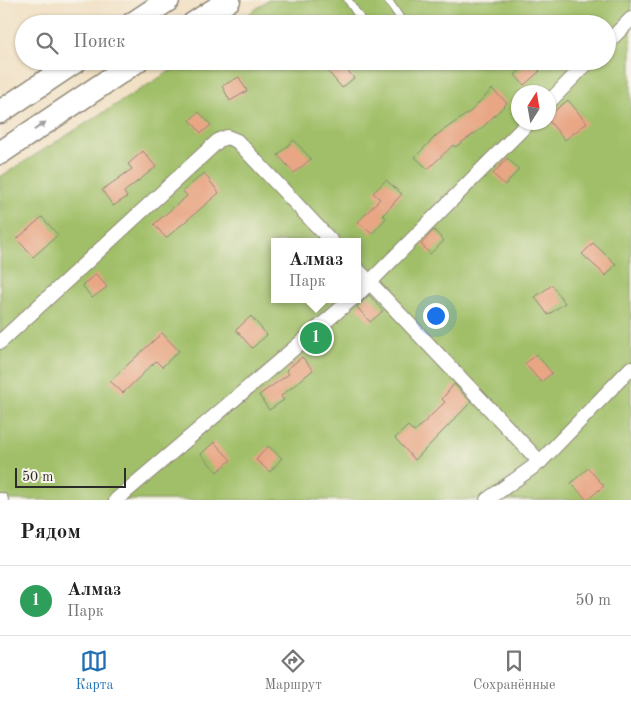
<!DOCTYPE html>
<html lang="ru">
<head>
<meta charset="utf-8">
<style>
  :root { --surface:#fff; --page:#f6f6f6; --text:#222; --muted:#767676; --line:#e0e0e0; --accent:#1f6fb2 }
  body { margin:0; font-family:"Old Standard TT",serif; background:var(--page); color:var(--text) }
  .compass { position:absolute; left:511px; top:85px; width:45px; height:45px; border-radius:50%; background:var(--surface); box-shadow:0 1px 4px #0004; rotate:11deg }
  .scale { position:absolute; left:15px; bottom:12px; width:111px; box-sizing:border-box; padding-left:5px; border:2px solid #2b2b2b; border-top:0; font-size:14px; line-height:18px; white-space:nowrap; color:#2b2b2b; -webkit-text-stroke:4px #f7f3e8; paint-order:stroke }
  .you { position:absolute; left:435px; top:315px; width:18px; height:18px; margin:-12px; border:4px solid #fff; border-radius:50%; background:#1a73e8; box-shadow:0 0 0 8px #1a73e833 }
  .badge { display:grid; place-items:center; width:32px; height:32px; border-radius:50%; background:var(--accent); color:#fff; font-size:16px; font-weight:700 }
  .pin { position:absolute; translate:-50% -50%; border:2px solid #fff; box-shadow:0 1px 5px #0006 }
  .popup { position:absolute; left:271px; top:238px; width:90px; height:65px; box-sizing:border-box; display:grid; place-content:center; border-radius:0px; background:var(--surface); filter:drop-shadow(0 1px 4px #0005); font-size:16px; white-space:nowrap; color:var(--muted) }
  .popup b { font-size:19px; color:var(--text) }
  .popup::after { content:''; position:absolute; left:50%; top:100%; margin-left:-10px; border:10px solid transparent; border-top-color:var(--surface) }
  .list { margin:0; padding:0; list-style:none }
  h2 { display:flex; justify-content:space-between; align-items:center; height:65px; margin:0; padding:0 20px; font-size:21px }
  h2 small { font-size:16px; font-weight:400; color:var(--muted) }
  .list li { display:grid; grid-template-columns:32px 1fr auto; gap:15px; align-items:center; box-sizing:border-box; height:70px; padding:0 20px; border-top:1px solid var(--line) }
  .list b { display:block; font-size:19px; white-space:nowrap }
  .list p { margin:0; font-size:16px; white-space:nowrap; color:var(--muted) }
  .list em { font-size:16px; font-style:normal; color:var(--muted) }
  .icon { flex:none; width:28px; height:28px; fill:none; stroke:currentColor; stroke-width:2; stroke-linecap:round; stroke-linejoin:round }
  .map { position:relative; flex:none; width:631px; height:500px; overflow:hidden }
  .search { position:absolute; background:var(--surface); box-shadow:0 1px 4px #0004; left:15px; right:15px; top:15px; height:55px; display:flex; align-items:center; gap:12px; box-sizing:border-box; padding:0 18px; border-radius:28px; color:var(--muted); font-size:19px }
  .sheet { height:135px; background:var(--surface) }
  nav { display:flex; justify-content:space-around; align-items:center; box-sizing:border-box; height:70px; border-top:1px solid var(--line); background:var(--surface); font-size:14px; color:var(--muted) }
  nav a { display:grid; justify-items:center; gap:2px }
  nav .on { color:var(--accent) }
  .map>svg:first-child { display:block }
</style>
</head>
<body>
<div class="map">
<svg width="631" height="500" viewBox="0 0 631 500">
  <rect width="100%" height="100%" fill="#f7f3e8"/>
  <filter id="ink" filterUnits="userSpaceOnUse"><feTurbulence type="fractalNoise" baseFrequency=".02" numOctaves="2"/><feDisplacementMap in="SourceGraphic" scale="10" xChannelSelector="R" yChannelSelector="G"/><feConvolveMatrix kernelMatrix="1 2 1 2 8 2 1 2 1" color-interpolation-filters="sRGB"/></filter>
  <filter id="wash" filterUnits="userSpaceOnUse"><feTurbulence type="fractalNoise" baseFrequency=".0096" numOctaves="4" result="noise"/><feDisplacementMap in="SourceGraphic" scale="20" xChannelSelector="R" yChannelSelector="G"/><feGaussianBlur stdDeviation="1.12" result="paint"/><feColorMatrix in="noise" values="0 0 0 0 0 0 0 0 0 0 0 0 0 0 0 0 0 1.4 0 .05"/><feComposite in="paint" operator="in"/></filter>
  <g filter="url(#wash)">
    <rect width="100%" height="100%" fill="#f1e0c3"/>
    <!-- green -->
    <path fill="#a0bf68" stroke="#66754a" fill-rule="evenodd" d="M268,0H631V500H0V177L186,61H607V24H236ZM518,92H548V122H518ZM275,242H357V299H275Z"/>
    <g id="blocks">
      <!-- building -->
      <g fill="#e8a684">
        <path d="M335,61H339L354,78L342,88L326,69Z"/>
        <path d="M530,61L540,71L524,85L515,75Z"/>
        <path d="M239,77L247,91L230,101L222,86Z"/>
        <path d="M492,89L507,103L481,129L455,147L453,145L428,169L415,157L438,134L471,111Z"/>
        <path d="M568,100L587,123L565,140L548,120V116Z"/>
        <path d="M199,112L211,125L201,133L190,120Z"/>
        <path d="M294,140L311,159L294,173L278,155Z"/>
        <path d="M143,151L156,167L124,192L127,197L113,206L102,190L132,169L128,164Z"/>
        <path d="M507,158L519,169L505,185L493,174Z"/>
        <path d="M204,173L219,193L166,238L154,224L187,196L183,191Z"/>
        <path d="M386,180L402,194L383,215L386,218L372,234L358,222L380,199L373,193Z"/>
        <path d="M42,217L58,235L33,257L17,239Z"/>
        <path d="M434,230L444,241L430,254L421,244Z"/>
        <path d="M593,243L616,264L606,276L582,254Z"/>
        <path d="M96,274L107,287L92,298L82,285Z"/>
        <path d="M552,285L565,303L548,315L535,297Z"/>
        <path d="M369,295L383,311L370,322L357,307Z"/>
        <path d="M251,316L267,335L252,348L236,330Z"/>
        <path d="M162,333L179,351L162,367L156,361L123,393L110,381Z"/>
        <path d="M536,354L552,373L541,382L525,364Z"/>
        <path d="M302,357L313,370L281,396L284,400L269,410L259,395L289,374L286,370Z"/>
        <path d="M454,384L471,402L415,460L395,438L408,426L414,432L445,402L442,399Z"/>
        <path d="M214,442L231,460L217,472L201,454Z"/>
        <path d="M268,446L282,458L270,472L256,460Z"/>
        <path d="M588,468L604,486L587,500L571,483Z"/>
      </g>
    </g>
  </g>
  <g filter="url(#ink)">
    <use href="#blocks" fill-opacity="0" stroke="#8e8677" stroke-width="1"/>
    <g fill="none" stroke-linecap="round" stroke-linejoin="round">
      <!-- service casing -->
      <g stroke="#8e8677" stroke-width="9">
        <g id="service">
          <path d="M348,0L364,24"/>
          <path d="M388,0L404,24"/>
        </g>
      </g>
      <!-- minor casing -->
      <g stroke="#8e8677" stroke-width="16">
        <g id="minor">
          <path d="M607,43L631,19"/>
          <path d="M548,103L589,61"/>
          <path d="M357,269L540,462"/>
          <path d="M357,295L529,122"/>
          <path d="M0,342L219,140L227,137L237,141L332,242"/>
          <path d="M0,500H1"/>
          <path d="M116,500L352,299"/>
          <path d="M487,500L540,462L631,368"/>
        </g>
      </g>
      <!-- primary casing -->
      <g stroke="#8e8677" stroke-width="25">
        <g id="primary">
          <path d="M132,24L168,0"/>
          <path d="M193,24L229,0"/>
          <path d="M0,112L76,61"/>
          <path d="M0,153L137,61"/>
        </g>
      </g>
      <!-- service -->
      <use href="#service" stroke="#fff" stroke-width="7"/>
      <!-- minor -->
      <use href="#minor" stroke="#fff" stroke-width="14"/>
      <!-- primary -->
      <use href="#primary" stroke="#fff" stroke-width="22"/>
    </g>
    <!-- one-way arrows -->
    <defs><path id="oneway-solid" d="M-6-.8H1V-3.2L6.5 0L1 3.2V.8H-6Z" transform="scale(1.25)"/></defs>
    <use fill="#a0a0a0" href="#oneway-solid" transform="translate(40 126) rotate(-34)"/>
  </g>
</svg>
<svg class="compass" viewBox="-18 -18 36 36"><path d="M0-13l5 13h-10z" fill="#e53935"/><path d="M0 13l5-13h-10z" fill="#767676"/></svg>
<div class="scale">50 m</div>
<div class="you"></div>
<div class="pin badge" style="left:316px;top:338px;background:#2e9e5b">1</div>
<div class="popup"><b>Алмаз</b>Парк</div>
<div class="search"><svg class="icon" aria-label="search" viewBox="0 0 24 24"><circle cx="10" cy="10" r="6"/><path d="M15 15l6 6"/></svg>Поиск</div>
</div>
<section class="sheet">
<h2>Рядом<small></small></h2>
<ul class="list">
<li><span class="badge" style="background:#2e9e5b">1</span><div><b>Алмаз</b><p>Парк</p></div><em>50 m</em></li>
</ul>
</section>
<nav>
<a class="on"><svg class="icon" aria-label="map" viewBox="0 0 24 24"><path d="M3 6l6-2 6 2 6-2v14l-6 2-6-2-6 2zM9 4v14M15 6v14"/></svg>Карта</a>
<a><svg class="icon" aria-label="directions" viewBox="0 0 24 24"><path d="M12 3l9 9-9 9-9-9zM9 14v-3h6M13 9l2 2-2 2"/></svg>Маршрут</a>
<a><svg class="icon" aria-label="saved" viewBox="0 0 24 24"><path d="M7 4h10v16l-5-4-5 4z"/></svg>Сохранённые</a>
</nav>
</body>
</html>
